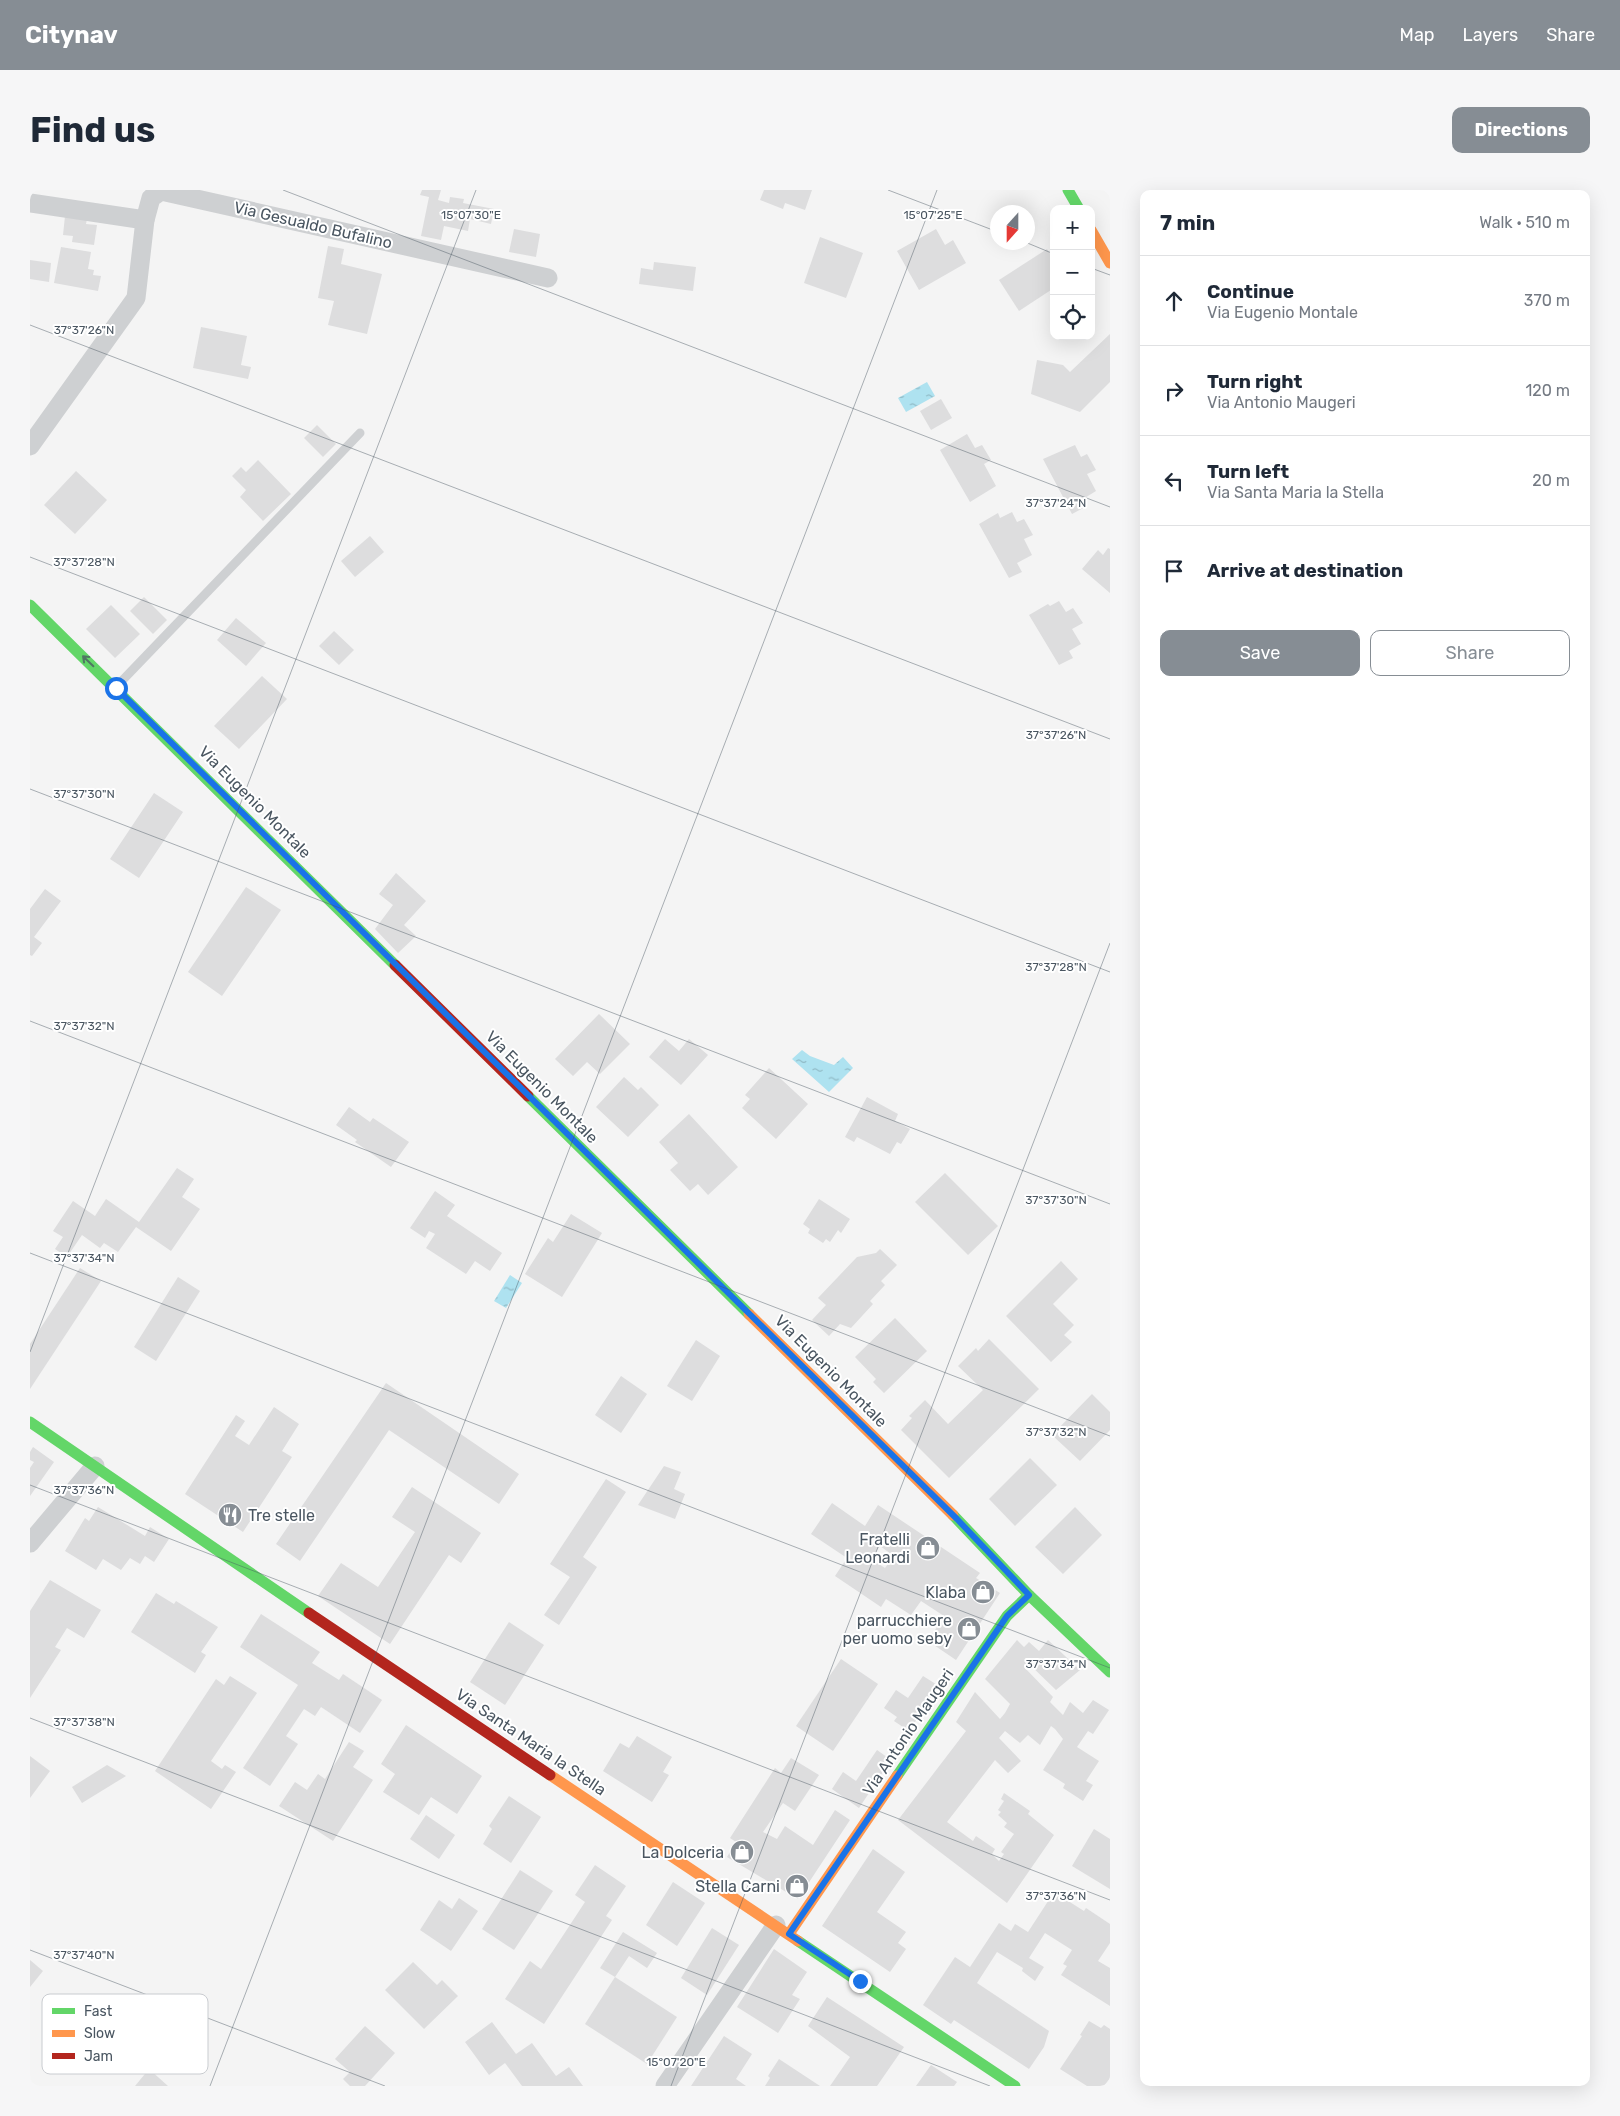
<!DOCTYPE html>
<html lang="en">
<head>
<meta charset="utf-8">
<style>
  :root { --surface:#fff; --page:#f6f6f7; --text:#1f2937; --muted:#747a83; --line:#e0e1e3; --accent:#868d94 }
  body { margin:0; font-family:Rubik,sans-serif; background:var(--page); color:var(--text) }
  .controls { position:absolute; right:15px; top:15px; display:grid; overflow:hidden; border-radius:10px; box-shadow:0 5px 20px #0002 }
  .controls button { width:45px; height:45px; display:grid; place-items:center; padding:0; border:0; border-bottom:1px solid var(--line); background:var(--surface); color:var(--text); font:25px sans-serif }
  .compass { position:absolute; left:960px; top:15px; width:45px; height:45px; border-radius:50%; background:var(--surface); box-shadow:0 5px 20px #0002; rotate:201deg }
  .stop { position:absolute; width:15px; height:15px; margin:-11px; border:4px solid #1a73e8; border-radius:50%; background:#fff }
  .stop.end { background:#1a73e8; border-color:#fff; box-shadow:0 1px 5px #0008 }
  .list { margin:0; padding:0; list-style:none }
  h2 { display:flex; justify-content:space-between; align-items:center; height:65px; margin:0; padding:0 20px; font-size:21px }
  h2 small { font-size:16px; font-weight:400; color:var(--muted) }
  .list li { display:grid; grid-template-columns:32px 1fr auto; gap:15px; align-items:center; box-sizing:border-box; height:90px; padding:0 20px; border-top:1px solid var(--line) }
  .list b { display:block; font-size:19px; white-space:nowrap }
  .list p { margin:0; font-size:16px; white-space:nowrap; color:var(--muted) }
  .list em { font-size:16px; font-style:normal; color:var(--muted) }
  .actions { display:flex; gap:10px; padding:15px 20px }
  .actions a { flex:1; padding:11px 0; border:1px solid var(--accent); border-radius:10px; text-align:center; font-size:18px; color:var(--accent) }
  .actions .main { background:var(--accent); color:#fff }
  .icon { flex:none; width:28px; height:28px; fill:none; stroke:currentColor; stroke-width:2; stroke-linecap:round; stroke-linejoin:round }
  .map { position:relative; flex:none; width:1080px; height:1896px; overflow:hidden; border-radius:10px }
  header { display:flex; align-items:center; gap:30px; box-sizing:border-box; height:70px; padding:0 25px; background:var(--accent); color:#fff }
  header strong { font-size:24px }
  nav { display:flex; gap:28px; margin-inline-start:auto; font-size:18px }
  .intro { display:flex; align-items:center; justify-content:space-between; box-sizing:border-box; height:120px; padding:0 30px }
  h1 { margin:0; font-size:35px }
  .button { padding:12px 22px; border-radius:10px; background:var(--accent); color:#fff; font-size:18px; font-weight:700 }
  main { display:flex; gap:30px; padding:0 30px }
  aside { flex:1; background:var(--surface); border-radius:10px; box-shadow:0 5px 20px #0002 }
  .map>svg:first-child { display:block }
</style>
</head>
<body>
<header>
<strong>Citynav</strong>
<nav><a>Map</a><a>Layers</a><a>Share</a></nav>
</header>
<div class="intro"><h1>Find us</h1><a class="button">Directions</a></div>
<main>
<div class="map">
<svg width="1080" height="1896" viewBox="0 0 1080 1896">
  <defs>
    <pattern id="water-ripples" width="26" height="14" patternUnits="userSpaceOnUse" patternTransform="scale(1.25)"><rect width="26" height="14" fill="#aee2f0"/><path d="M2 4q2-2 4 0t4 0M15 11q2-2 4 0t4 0" fill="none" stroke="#90bac6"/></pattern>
  </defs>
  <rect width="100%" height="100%" fill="#f4f4f4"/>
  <!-- water -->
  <g fill="url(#water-ripples)">
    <path d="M897,192L905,206L876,222L868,208Z"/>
    <path d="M772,860L780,866L804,875L813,867L823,878L799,902L762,869Z"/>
    <path d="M480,1085L492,1093L476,1118L464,1111Z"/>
  </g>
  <!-- building -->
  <g fill="#ddddde" fill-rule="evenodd">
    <path d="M392,0H411L408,10L419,13L420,7L434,9L433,13L464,19L461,34L440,29L438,41L414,36L411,50L391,46L399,7L390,5Z"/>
    <path d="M734,0H782L775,20L755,13L753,19L730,10Z"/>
    <path d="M35,26L57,29L56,34L67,35L64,55L42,52L43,46L33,45Z"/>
    <path d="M484,39L510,44L506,67L479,62Z"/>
    <path d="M906,39L915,55L923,50L936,73L889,100L867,61Z"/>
    <path d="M790,47L833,63L816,108L774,93Z"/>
    <path d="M298,56L314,59L311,74L352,84L337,144L298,135L304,111L288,108Z"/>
    <path d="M31,57L61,62L58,79L64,80L63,85L71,86L68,101L24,93Z"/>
    <path d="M1017,59L1024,70V98L989,121L969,90Z"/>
    <path d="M0,70L21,73L19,92L0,89Z"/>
    <path d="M624,72L666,77L663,101L609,94L611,78L623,80Z"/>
    <path d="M171,137L217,146L211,175L221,177L218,189L163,178Z"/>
    <path d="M1080,144V192L1050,222L1001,204L1007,170L1033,175L1040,182Z"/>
    <path d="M911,209L922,228L901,240L890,221Z"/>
    <path d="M287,235L306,254L293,267L274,248Z"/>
    <path d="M937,244L945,258L952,255L961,270L954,274L966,296L940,312L910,260Z"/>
    <path d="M1045,255L1051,267L1057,264L1066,280L1057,284L1066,301L1053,309L1057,316L1042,324L1013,269Z"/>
    <path d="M228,270L261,304L233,331L210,307L216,300L202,286L211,277L216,282Z"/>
    <path d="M46,281L77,310L45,344L14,315Z"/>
    <path d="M982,322L987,332L994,329L1003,345L994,349L1002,365L987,373L992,382L979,388L949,334L968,323L970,328Z"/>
    <path d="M340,346L354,362L325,387L311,371Z"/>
    <path d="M1078,358L1080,359V403L1052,379L1068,360L1073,365Z"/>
    <path d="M114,407L137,430L123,444L100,421Z"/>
    <path d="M1029,411L1036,422L1043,418L1053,433L1042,439L1051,454L1039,461L1043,468L1029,475L999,425L1018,414L1020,416Z"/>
    <path d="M81,415L110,444L85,468L56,439Z"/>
    <path d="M206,428L236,453L216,476L187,450Z"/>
    <path d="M304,441L324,460L309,475L289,456Z"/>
    <path d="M232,486L257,509L209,559L184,536Z"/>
    <path d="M124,603L153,622L109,688L80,669Z"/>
    <path d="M366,683L396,711L374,735L386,746L368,763L345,739L363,715L349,704Z"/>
    <path d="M216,697L251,720L192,806L158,782Z"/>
    <path d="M15,699L31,711L4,747L12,753L2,766L0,765V719Z"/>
    <path d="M569,824L600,854L570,884L557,872L543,886L525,869Z"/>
    <path d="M635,849L649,861L659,849L678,865L651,895L619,867Z"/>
    <path d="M739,878L778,914L746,949L712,918L720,909L715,905Z"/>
    <path d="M594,887L608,900L611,897L629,915L598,947L566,917Z"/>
    <path d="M837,907L868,924L865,931L880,939L871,954L867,952L860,964L827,947L824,952L815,947Z"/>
    <path d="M319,917L340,932L343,928L379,952L361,977L325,952L327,950L306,935Z"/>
    <path d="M659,924L708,977L678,1005L668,994L660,1001L640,980L648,973L629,952Z"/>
    <path d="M147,978L164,989L152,1007L170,1019L141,1061L106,1037L88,1062L74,1053L70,1058L52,1045L37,1067L25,1059L33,1047L23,1041L43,1011L65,1026L76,1009L109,1032Z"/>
    <path d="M915,983L968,1036L938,1065L885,1012Z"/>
    <path d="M405,1001L425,1015L417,1026L472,1063L460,1081L445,1071L436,1084L396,1058L405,1044L399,1041L395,1048L380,1038Z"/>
    <path d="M789,1009L820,1029L811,1043L808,1040L800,1052L796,1049L793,1053L778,1043L780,1039L773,1034Z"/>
    <path d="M541,1024L572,1043L532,1107L495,1084L518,1048L523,1052Z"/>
    <path d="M850,1059L867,1075L851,1091L855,1095L840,1111L843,1114L821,1138L810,1134L799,1146L782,1130L796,1115L788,1108L827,1067L846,1063Z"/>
    <path d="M1031,1071L1048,1089L1023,1114L1044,1135L1034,1145L1042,1152L1021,1172L976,1126Z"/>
    <path d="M50,1078L71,1091L0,1199V1154Z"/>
    <path d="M148,1087L170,1101L126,1171L104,1157Z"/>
    <path d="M865,1128L897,1161L854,1203L843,1192L846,1189L825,1167Z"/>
    <path d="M959,1149L1009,1199L919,1288L871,1240L882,1228L879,1226L895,1210L918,1234L953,1200L928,1176L946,1158L948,1161Z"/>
    <path d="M666,1150L690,1166L662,1211L637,1196Z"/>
    <path d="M591,1186L617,1204L591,1243L565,1225Z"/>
    <path d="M356,1193L489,1284L469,1314L359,1240L270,1371L246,1354Z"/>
    <path d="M1062,1204L1080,1222V1240L1050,1271L1022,1245Z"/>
    <path d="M244,1217L269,1234L252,1261L262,1267L213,1342L155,1304L206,1225L215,1231L205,1246L219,1255Z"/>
    <path d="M3,1257L24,1272L0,1306V1278L4,1272L0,1270V1262Z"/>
    <path d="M1000,1268L1027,1295L985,1336L959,1309Z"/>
    <path d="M634,1276L651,1282L644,1299L655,1304L645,1329L608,1315Z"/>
    <path d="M576,1289L596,1302L553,1367L567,1377L529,1435L514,1425L540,1387L520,1374Z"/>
    <path d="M382,1297L451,1343L431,1373L419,1365L360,1454L288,1406L311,1373L348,1397L385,1342L362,1327Z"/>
    <path d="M802,1313L835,1336L848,1315L950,1383L946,1388L970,1403L926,1470L898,1451L914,1426L891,1411L881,1425L856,1409L851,1417L805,1386L817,1368L781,1344ZM850,1356L864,1366L855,1378L841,1369Z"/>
    <path d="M68,1317L115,1346L120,1337L139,1349L124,1372L115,1366L110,1374L100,1368L91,1380L73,1369L66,1380L35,1361L55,1328L59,1331Z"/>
    <path d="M1045,1317L1072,1345L1033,1384L1005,1357Z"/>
    <path d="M20,1390L71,1420L54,1448L37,1438L25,1457L31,1460L0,1508V1421Z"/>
    <path d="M126,1403L144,1414L146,1411L188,1437L171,1462L176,1465L165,1483L101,1442Z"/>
    <path d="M231,1424L290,1462L282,1473L309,1490L313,1484L352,1510L330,1543L291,1517L285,1526L274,1519L256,1546L268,1554L240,1596L213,1578L268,1495L210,1457Z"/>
    <path d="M479,1432L514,1455L475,1515L440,1492Z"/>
    <path d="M987,1450L994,1457L999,1452L1009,1461L1018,1450L1050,1480L1026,1500L997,1472L994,1477L1023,1507L1020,1512L1033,1525L1040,1512L1053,1523L1063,1510L1079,1520L1063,1544L1058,1541L1047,1557L1069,1571L1056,1591L1063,1595L1053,1611L1033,1598L1035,1594L1013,1580L1033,1549L1025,1539L1021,1536L1010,1555L998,1545L990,1553L975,1541L969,1548L991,1571L978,1583L965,1570L917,1632L943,1651L946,1646L965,1659L962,1664L969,1671L974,1664L971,1662L984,1644L974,1637L977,1633L968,1625L971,1622L968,1620L974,1611L971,1609L974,1603L1000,1621L998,1624L1024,1645L977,1713L868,1630L936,1541L926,1532L945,1502L970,1529L975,1523L980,1514L955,1489Z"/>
    <path d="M811,1469L848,1494L803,1561L766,1536Z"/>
    <path d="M200,1486L227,1503L181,1571L192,1579L195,1575L206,1582L181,1619L125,1581L186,1489L194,1495Z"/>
    <path d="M893,1486L909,1496L879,1541L864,1531L867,1527L854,1518L866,1500L878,1508Z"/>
    <path d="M376,1535L452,1586L427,1624L401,1607L389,1625L353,1602L365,1584L351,1574Z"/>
    <path d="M607,1546L642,1567L633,1582L639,1585L622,1612L573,1581L590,1553L599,1558Z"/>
    <path d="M319,1552L334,1561L323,1577L343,1590L303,1651L249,1616L265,1592L277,1600L288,1584L295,1589Z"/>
    <path d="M847,1560L861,1570L829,1618L802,1599L813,1582L826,1591Z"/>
    <path d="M0,1566L20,1581L0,1608Z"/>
    <path d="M761,1568L789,1585L765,1621L753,1613L733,1642L747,1649L755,1636L783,1655L805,1620L820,1630L768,1709L697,1667L706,1652L700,1648L745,1578L751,1583Z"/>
    <path d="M77,1575L96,1586L52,1613L42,1597Z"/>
    <path d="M479,1606L511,1627L481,1673L453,1654L462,1639L459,1636Z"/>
    <path d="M396,1625L425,1645L409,1669L380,1649Z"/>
    <path d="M1064,1639L1080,1649V1699L1042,1676Z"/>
    <path d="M843,1659L875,1682L847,1722L876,1742L868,1753L876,1759L860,1782L792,1736Z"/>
    <path d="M565,1675L596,1696L576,1726L582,1730L514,1834L475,1809L500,1771L511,1779L555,1712L545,1705Z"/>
    <path d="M490,1680L523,1701L484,1760L452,1739Z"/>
    <path d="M643,1692L675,1713L647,1756L616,1735Z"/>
    <path d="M1024,1702L1054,1721L1056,1718L1080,1734V1753L1068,1771L1080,1778V1816L1031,1785L1037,1776L1033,1774L1042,1760L1015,1743L999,1768L1014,1777L1005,1791L992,1781L993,1778L967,1762L947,1793L1019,1841L1014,1857L999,1879L924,1830L921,1834L893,1815L925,1767L940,1777L969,1733L981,1741L985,1734L998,1742Z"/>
    <path d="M429,1708L448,1721L421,1761L390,1740L409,1710L422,1719Z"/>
    <path d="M682,1738L709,1755L677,1805L651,1788Z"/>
    <path d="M593,1742L627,1763L617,1778L599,1766L585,1787L570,1778Z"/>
    <path d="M744,1759L777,1782L762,1805L770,1809L748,1843L707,1817Z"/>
    <path d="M0,1770L13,1781L0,1797Z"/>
    <path d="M383,1772L407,1795L412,1790L428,1806L394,1839L355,1800Z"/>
    <path d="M585,1787L647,1827L617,1874L555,1834Z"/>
    <path d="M797,1807L874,1857L847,1896H800L820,1867L778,1836Z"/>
    <path d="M1059,1831L1071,1838L1074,1835L1080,1839V1888L1074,1896H1057L1030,1879L1052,1846L1050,1845Z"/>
    <path d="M462,1832L486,1864L502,1853L526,1886L539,1877L553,1896H492L475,1873L459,1885L435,1852Z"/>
    <path d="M335,1836L365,1863L335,1896H320L313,1889L320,1882L305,1869Z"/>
    <path d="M694,1846L722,1864L706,1889L716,1896H661Z"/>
    <path d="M749,1869L790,1896H735L740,1888L738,1886Z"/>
    <path d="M901,1875L927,1892L924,1896H886Z"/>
    <path d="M119,1879L138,1896H105Z"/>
  </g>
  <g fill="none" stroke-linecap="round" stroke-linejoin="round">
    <!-- lane -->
    <path stroke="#ced0d2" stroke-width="9" d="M86,497L330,243"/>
    <!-- street -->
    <g stroke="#ced0d2" stroke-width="19">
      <path d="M0,13L115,30"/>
      <path d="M0,256L106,108L115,30L121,8L131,1L518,88"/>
      <path d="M0,1353L65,1276"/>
      <path d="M635,1896L746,1735"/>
    </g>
    <!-- fast -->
    <g stroke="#63d668" stroke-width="11">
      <path d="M1038,0L1049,19"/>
      <path d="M0,415L365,775"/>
      <path d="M498,906L719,1124"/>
      <path d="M0,1232L279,1423"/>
      <path d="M923,1325L999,1405L1080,1482"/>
      <path d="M867,1586L977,1426L999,1405"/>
      <path d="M768,1751L985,1896"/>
    </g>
    <!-- slow -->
    <g stroke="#ff974d" stroke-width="11">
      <path d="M1061,40L1080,73"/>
      <path d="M719,1124L923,1325"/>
      <path d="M520,1585L768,1751"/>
      <path d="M759,1744L867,1586"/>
    </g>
    <!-- jam -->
    <g stroke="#b3261e" stroke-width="11">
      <path d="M365,775L498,906"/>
      <path d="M279,1423L520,1585"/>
    </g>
  </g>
  <!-- one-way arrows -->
  <defs><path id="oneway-shaft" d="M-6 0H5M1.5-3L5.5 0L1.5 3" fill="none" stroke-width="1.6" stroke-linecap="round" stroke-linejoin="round" transform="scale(1.25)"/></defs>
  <use stroke="#507663" href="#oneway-shaft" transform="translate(58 471) rotate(-136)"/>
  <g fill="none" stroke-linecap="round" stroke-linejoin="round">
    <!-- route -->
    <path stroke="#1a73e8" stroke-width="6" d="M86,498L927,1329L999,1405L977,1426L759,1744L830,1791"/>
  </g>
  <!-- ticks -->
  <path fill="none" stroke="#4a5661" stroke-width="1" stroke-opacity="0.45" d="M253,0L1080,317M858,0L968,42M995,52L1024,64M1061,78L1080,85M0,135L1080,549M0,367L1080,782M0,599L1080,1014M0,831L1080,1246M0,1063L1080,1478M0,1162L446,0M0,1295L1080,1710M0,1528L960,1896M0,1760L355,1896M180,1896L907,0M641,1896L1080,753"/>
  <!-- icons -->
  <defs>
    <g id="restaurant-disc" transform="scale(1.25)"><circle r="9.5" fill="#868d94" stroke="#fff"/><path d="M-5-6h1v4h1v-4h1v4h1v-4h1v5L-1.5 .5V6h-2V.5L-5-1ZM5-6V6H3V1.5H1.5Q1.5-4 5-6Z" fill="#fff"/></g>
    <g id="shop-disc" transform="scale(1.25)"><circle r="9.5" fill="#868d94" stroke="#fff"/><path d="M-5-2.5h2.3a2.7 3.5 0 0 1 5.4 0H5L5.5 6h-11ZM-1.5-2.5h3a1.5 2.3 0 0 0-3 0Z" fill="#fff"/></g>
  </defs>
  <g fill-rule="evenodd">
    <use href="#restaurant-disc" x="200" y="1325"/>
    <use href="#shop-disc" x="898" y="1358"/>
    <use href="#shop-disc" x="953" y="1402"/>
    <use href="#shop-disc" x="939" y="1439"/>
    <use href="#shop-disc" x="712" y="1662"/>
    <use href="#shop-disc" x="767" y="1696"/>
  </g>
  <g text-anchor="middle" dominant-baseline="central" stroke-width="4" stroke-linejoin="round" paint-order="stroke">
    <!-- street labels -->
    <g font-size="16" fill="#4a5661" stroke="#fff">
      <text transform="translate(283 35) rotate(13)">Via Gesualdo Bufalino</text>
      <text transform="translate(225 612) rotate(45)">Via Eugenio Montale</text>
      <text transform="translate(512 897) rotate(45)">Via Eugenio Montale</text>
      <text transform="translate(801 1181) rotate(45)">Via Eugenio Montale</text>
      <text transform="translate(878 1542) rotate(-56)">Via Antonio Maugeri</text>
      <text transform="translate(501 1552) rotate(34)">Via Santa Maria la Stella</text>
    </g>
    <!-- poi labels -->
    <g font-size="16" fill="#4a5661" stroke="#fff" text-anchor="end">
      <text x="218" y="1325" text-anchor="start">Tre stelle</text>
      <text x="880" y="1349">Fratelli<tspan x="880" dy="18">Leonardi</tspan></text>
      <text x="936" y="1402">Klaba</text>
      <text x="922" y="1430">parrucchiere<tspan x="922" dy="18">per uomo seby</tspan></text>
      <text x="694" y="1662">La Dolceria</text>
      <text x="750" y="1696">Stella Carni</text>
    </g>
  </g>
  <!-- legend -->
  <rect x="12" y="1804" width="166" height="80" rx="8" fill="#fff" stroke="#c9ccd0" stroke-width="1"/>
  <rect x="22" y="1818" width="23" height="6" fill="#63d668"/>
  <rect x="22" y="1840" width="23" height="7" fill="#ff974d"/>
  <rect x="22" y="1863" width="23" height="6" fill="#b3261e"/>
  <g font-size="14" fill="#4a5661">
    <text x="54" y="1826">Fast</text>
    <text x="54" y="1848">Slow</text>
    <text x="54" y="1871">Jam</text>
  </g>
  <g font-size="12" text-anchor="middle" fill="#4a5661" stroke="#fff" stroke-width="4" stroke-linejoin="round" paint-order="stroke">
    <text x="903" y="29">15°07'25"E</text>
    <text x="441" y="29">15°07'30"E</text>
    <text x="54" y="144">37°37'26"N</text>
    <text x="1026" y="317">37°37'24"N</text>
    <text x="54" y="376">37°37'28"N</text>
    <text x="1026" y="549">37°37'26"N</text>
    <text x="54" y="608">37°37'30"N</text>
    <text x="1026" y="781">37°37'28"N</text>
    <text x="54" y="840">37°37'32"N</text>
    <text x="1026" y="1014">37°37'30"N</text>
    <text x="54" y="1072">37°37'34"N</text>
    <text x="1026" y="1246">37°37'32"N</text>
    <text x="54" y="1304">37°37'36"N</text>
    <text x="1026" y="1478">37°37'34"N</text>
    <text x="54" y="1536">37°37'38"N</text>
    <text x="1026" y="1710">37°37'36"N</text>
    <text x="54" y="1769">37°37'40"N</text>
    <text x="646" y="1876">15°07'20"E</text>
  </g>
</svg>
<div class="controls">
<button>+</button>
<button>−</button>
<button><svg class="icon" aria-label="locate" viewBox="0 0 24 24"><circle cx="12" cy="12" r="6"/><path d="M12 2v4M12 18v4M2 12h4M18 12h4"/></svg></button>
</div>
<svg class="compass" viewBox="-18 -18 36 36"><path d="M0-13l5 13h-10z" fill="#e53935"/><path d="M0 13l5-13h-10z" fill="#747a83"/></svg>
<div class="stop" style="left:86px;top:498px"></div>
<div class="stop end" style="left:830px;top:1791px"></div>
</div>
<aside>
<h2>7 min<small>Walk · 510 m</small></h2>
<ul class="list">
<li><svg class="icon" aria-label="ahead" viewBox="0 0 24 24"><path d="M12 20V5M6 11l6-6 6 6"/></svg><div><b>Continue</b><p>Via Eugenio Montale</p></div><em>370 m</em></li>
<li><svg class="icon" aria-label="right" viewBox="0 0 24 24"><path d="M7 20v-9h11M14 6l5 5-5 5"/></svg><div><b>Turn right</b><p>Via Antonio Maugeri</p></div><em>120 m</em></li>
<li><svg class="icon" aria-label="left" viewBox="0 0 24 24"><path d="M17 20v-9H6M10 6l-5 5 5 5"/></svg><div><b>Turn left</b><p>Via Santa Maria la Stella</p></div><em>20 m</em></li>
<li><svg class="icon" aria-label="arrive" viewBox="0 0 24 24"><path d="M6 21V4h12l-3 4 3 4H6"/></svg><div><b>Arrive at destination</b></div></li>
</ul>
<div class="actions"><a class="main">Save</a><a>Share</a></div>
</aside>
</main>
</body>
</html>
